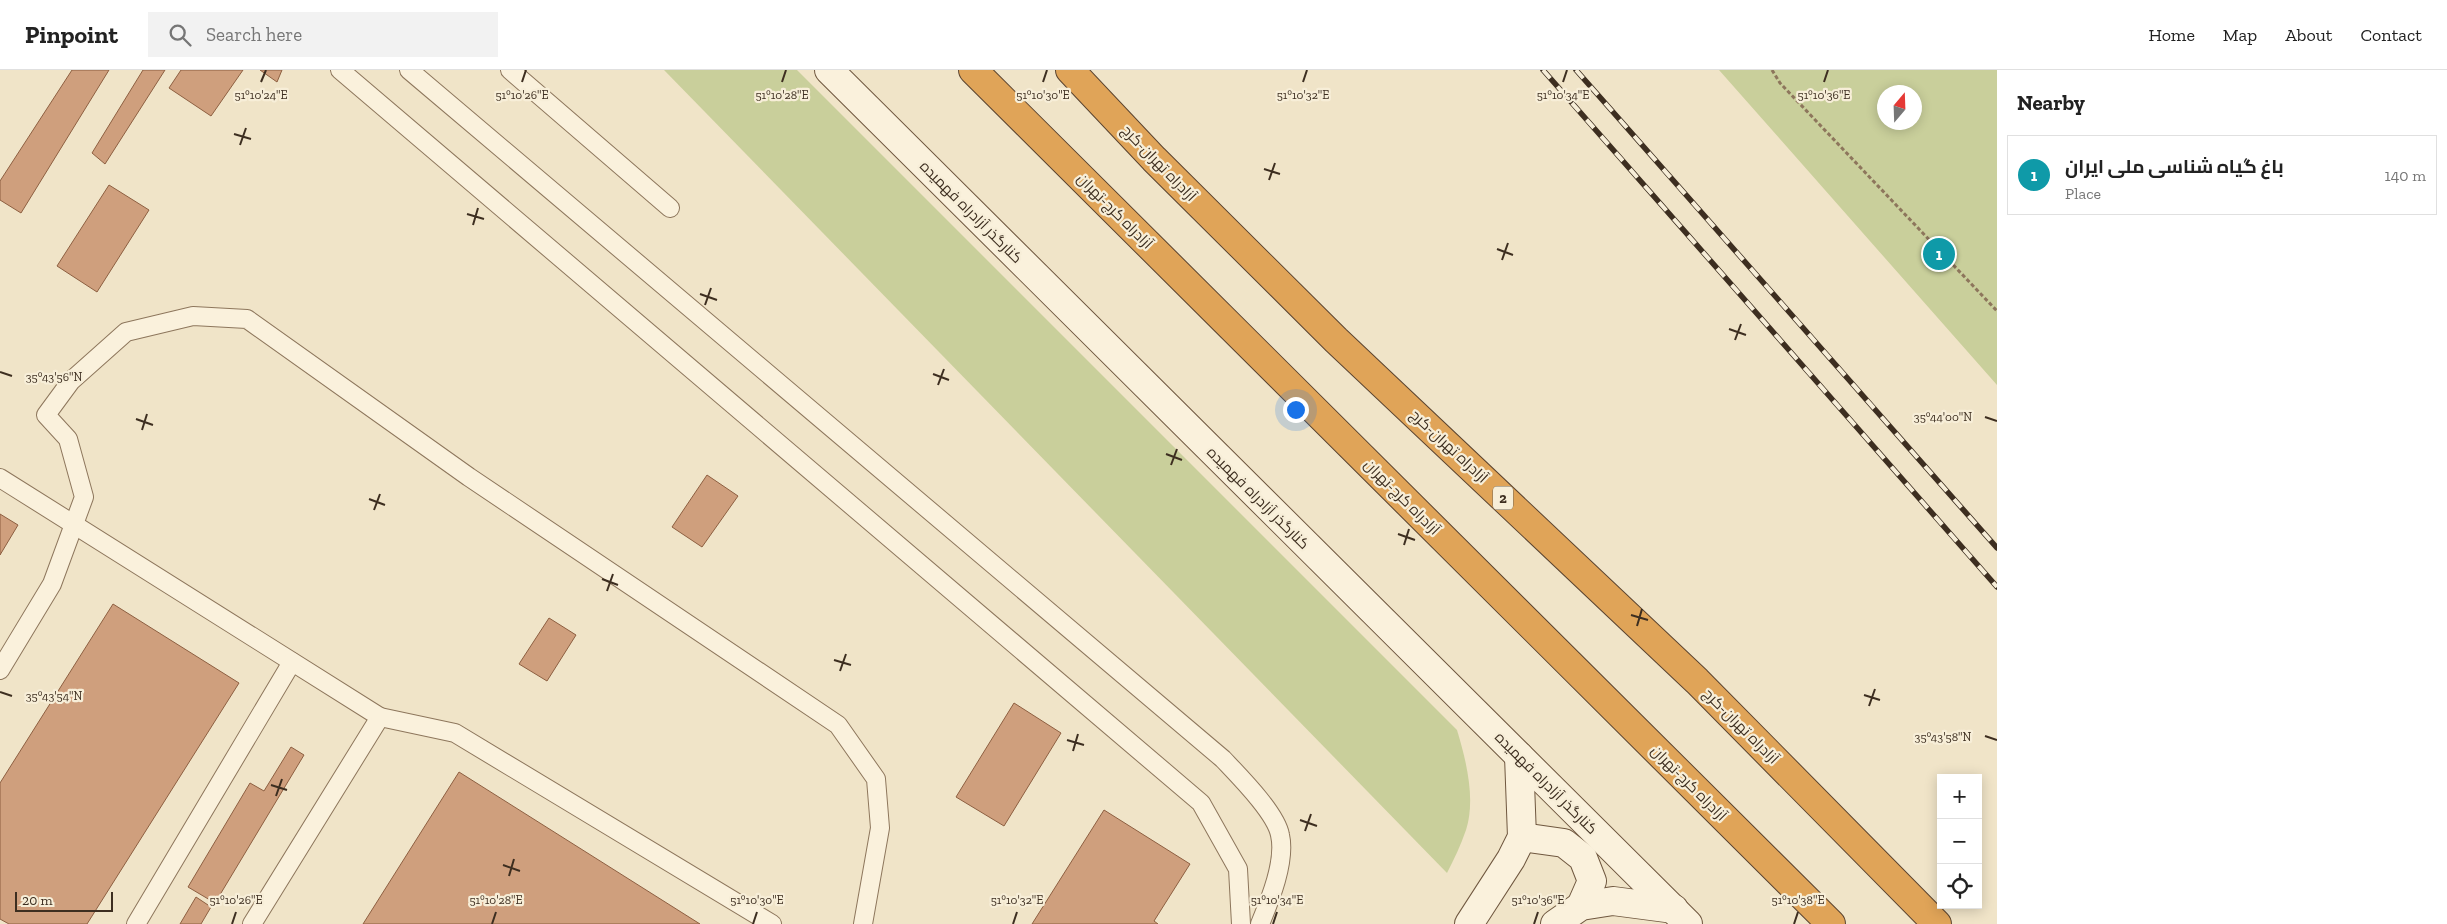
<!DOCTYPE html>
<html lang="en">
<head>
<meta charset="utf-8">
<style>
  :root { --surface:#fff; --page:#f2f2f2; --text:#222; --muted:#767676; --line:#e0e0e0; --accent:#1a73e8 }
  body { margin:0; font-family:"Zilla Slab",Cairo,serif; background:var(--page); color:var(--text) }
  .controls { position:absolute; right:15px; bottom:15px; display:grid; overflow:hidden; border-radius:0px; box-shadow:0 2px 12px #0003 }
  .controls button { width:45px; height:45px; display:grid; place-items:center; padding:0; border:0; border-bottom:1px solid var(--line); background:var(--surface); color:var(--text); font:25px sans-serif }
  .compass { position:absolute; left:1877px; top:15px; width:45px; height:45px; border-radius:50%; background:var(--surface); box-shadow:0 2px 12px #0003; rotate:19deg }
  .scale { position:absolute; left:15px; bottom:12px; width:98px; box-sizing:border-box; padding-left:5px; border:2px solid #3d2e20; border-top:0; font-size:14px; line-height:18px; white-space:nowrap; color:#3d2e20; -webkit-text-stroke:4px #f7eed8; paint-order:stroke }
  .you { position:absolute; left:1295px; top:339px; width:18px; height:18px; margin:-12px; border:4px solid #fff; border-radius:50%; background:#1a73e8; box-shadow:0 0 0 8px #1a73e833 }
  .badge { display:grid; place-items:center; width:32px; height:32px; border-radius:50%; background:var(--accent); color:#fff; font-size:16px; font-weight:700 }
  .pin { position:absolute; translate:-50% -50%; border:2px solid #fff; box-shadow:0 1px 5px #0006 }
  .list { margin:0; padding:0; list-style:none }
  h2 { display:flex; justify-content:space-between; align-items:center; height:65px; margin:0; padding:0 20px; font-size:21px }
  h2 small { font-size:16px; font-weight:400; color:var(--muted) }
  .list li { display:grid; grid-template-columns:32px 1fr auto; gap:15px; align-items:center; box-sizing:border-box; height:80px; margin:0 10px 10px; padding:0 10px; border:1px solid var(--line); border-radius:0px }
  .list b { display:block; font-size:19px; white-space:nowrap }
  .list p { margin:0; font-size:16px; white-space:nowrap; color:var(--muted) }
  .list em { font-size:16px; font-style:normal; color:var(--muted) }
  .icon { flex:none; width:28px; height:28px; fill:none; stroke:currentColor; stroke-width:2; stroke-linecap:round; stroke-linejoin:round }
  .map { position:relative; flex:none; width:1997px; height:854px; overflow:hidden }
  header { display:flex; align-items:center; gap:30px; box-sizing:border-box; height:70px; padding:0 25px; background:var(--surface); border-bottom:1px solid var(--line) }
  header strong { font-size:24px }
  nav { display:flex; gap:28px; margin-inline-start:auto; font-size:18px }
  .search { width:350px; height:45px; background:var(--page); display:flex; align-items:center; gap:12px; box-sizing:border-box; padding:0 18px; border-radius:0px; color:var(--muted); font-size:19px }
  main { display:flex }
  aside { flex:1; background:var(--surface) }
  .map>svg:first-child { display:block }
</style>
</head>
<body>
<header>
<strong>Pinpoint</strong>
<div class="search"><svg class="icon" aria-label="search" viewBox="0 0 24 24"><circle cx="10" cy="10" r="6"/><path d="M15 15l6 6"/></svg>Search here</div>
<nav><a>Home</a><a>Map</a><a>About</a><a>Contact</a></nav>
</header>
<main>
<div class="map">
<svg width="1997" height="854" viewBox="0 0 1997 854">
  <rect width="100%" height="100%" fill="#f0e4c8"/>
  <!-- green -->
  <g fill="#c9cf9b" fill-rule="evenodd">
    <path d="M664,0H797L1457,660C1466,690 1476,729 1466,760C1461,775 1454,789 1447,803Z"/>
    <path d="M1719,0H1997V315ZM1884,22H1914V52H1884Z"/>
  </g>
  <!-- building -->
  <g fill="#cf9f7d" stroke="#8d5f41">
    <path d="M72,0H109L21,143L0,130V111Z"/>
    <path d="M143,0H165L105,94L92,83Z"/>
    <path d="M181,0H243L211,46L169,18Z"/>
    <path d="M260,0H282L277,12Z"/>
    <path d="M109,115L149,140L97,222L57,196Z"/>
    <path d="M707,405L738,426L702,477L672,457Z"/>
    <path d="M0,444L18,455L0,485Z"/>
    <path d="M113,534L239,613L87,854H9L0,849V713Z"/>
    <path d="M549,548L576,565L547,611L519,594Z"/>
    <path d="M1014,633L1061,663L1004,756L956,727Z"/>
    <path d="M291,677L304,685L215,833L188,817L250,713L264,721Z"/>
    <path d="M459,702L700,854H363Z"/>
    <path d="M1104,740L1190,794L1154,851L1158,854H1032Z"/>
    <path d="M196,827L211,837L201,854H180Z"/>
  </g>
  <g fill="none" stroke-linecap="round" stroke-linejoin="round">
    <!-- lane casing -->
    <g stroke="#8d765c" stroke-width="20">
      <g id="lane">
        <path d="M340,0L1201,733L1238,799L1241,854"/>
        <path d="M409,0L1223,689C1239,706 1276,743 1280,765C1286,791 1270,830 1260,854"/>
        <path d="M510,0L670,138"/>
        <path d="M0,408L380,647L252,854"/>
        <path d="M0,600L52,514L84,427L68,369L46,345L71,311L126,262L193,246L247,249L469,407L838,655L876,709L880,758L863,854"/>
        <path d="M380,647L455,663L772,854"/>
        <path d="M136,854L292,592"/>
      </g>
    </g>
    <!-- secondary casing -->
    <g stroke="#6f573f" stroke-width="30">
      <g id="secondary">
        <path d="M829,0L1688,854"/>
        <path d="M1522,767L1564,773L1583,788L1592,811L1581,836"/>
        <path d="M1469,854L1511,789L1522,767L1519,686"/>
        <path d="M1555,854L1581,836L1613,831L1674,839"/>
      </g>
    </g>
    <!-- highway casing -->
    <g stroke="#5b4430" stroke-width="30">
      <g id="highway">
        <path d="M973,0L1831,854"/>
        <path d="M1070,0L1154,89L1336,270L1697,611L1937,854"/>
      </g>
    </g>
    <!-- path -->
    <path stroke="#8d765c" stroke-width="3" stroke-dasharray="4 2.5" stroke-linecap="butt" d="M1772,0L1780,13L1997,241"/>
    <!-- lane -->
    <use href="#lane" stroke="#faf1dc" stroke-width="18"/>
    <!-- secondary -->
    <use href="#secondary" stroke="#faf1dc" stroke-width="28"/>
    <!-- highway -->
    <use href="#highway" stroke="#e0a458" stroke-width="28"/>
    <!-- rail casing -->
    <g stroke="#3d2e20" stroke-width="5.5">
      <g id="rail">
        <path d="M1543,0L1997,517"/>
        <path d="M1576,0L1997,478"/>
      </g>
    </g>
    <!-- rail -->
    <use href="#rail" stroke="#f7eed8" stroke-width="4" stroke-dasharray="11" stroke-linecap="butt"/>
  </g>
  <!-- ticks -->
  <path fill="none" stroke="#3d2e20" stroke-width="2" d="M261,12L266,0M522,12L526,0M782,12L786,0M1043,12L1047,0M1303,12L1307,0M1563,12L1567,0M1824,12L1828,0M234,64L251,69M240,75L246,58M1264,99L1280,104M1269,110L1275,93M467,144L484,149M473,155L478,138M1497,179L1513,185M1502,190L1508,173M700,224L717,230M705,235L711,218M1729,259L1746,265M1735,270L1741,254M0,302L12,306M933,304L949,310M938,315L944,299M1985,347L1997,351M136,349L153,355M142,360L147,344M1166,384L1182,390M1171,395L1177,379M369,429L385,435M374,440L380,424M1398,464L1415,470M1404,475L1409,459M602,509L618,515M607,521L613,504M1631,545L1648,550M1637,556L1642,539M834,590L851,595M840,601L846,584M0,622L12,626M1864,625L1880,630M1869,636L1875,619M1985,666L1997,670M1067,670L1084,675M1073,681L1078,664M271,715L287,720M276,726L282,709M1300,750L1317,756M1305,761L1311,744M503,795L520,801M509,806L514,789M232,854L236,842M492,854L496,842M753,854L757,842M1013,854L1017,842M1273,854L1277,842M1534,854L1538,842M1794,854L1798,842"/>
  <g text-anchor="middle" dominant-baseline="central" stroke-width="4.5" stroke-linejoin="round" paint-order="stroke">
    <!-- shield labels -->
    <rect fill="#f7eed8" stroke="#756857" stroke-width="1" x="1493" y="416.5" width="20" height="23" rx="4"/>
    <g font-size="14" font-weight="bold" fill="#3d2e20">
      <text x="1503" y="428">2</text>
    </g>
    <!-- street labels -->
    <g font-size="15" fill="#3d2e20" stroke="#f7eed8">
      <text transform="translate(1159 93) rotate(46)">آزادراه تهران-کرج</text>
      <text transform="translate(1115 141) rotate(45)">آزادراه کرج-تهران</text>
      <text transform="translate(971 142) rotate(45)">کنارگذر آزادراه فهمیده</text>
      <text transform="translate(1449 376) rotate(43)">آزادراه تهران-کرج</text>
      <text transform="translate(1402 427) rotate(45)">آزادراه کرج-تهران</text>
      <text transform="translate(1258 428) rotate(45)">کنارگذر آزادراه فهمیده</text>
      <text transform="translate(1741 656) rotate(45)">آزادراه تهران-کرج</text>
      <text transform="translate(1546 713) rotate(45)">کنارگذر آزادراه فهمیده</text>
      <text transform="translate(1689 713) rotate(45)">آزادراه کرج-تهران</text>
    </g>
  </g>
  <g font-size="12" text-anchor="middle" fill="#3d2e20" stroke="#f7eed8" stroke-width="4.5" stroke-linejoin="round" paint-order="stroke">
    <text x="261" y="29">51°10'24"E</text>
    <text x="522" y="29">51°10'26"E</text>
    <text x="782" y="29">51°10'28"E</text>
    <text x="1043" y="29">51°10'30"E</text>
    <text x="1303" y="29">51°10'32"E</text>
    <text x="1563" y="29">51°10'34"E</text>
    <text x="1824" y="29">51°10'36"E</text>
    <text x="54" y="311">35°43'56"N</text>
    <text x="1943" y="351">35°44'00"N</text>
    <text x="54" y="630">35°43'54"N</text>
    <text x="1943" y="671">35°43'58"N</text>
    <text x="236" y="834">51°10'26"E</text>
    <text x="496" y="834">51°10'28"E</text>
    <text x="757" y="834">51°10'30"E</text>
    <text x="1017" y="834">51°10'32"E</text>
    <text x="1277" y="834">51°10'34"E</text>
    <text x="1538" y="834">51°10'36"E</text>
    <text x="1798" y="834">51°10'38"E</text>
  </g>
</svg>
<div class="controls">
<button>+</button>
<button>−</button>
<button><svg class="icon" aria-label="locate" viewBox="0 0 24 24"><circle cx="12" cy="12" r="6"/><path d="M12 2v4M12 18v4M2 12h4M18 12h4"/></svg></button>
</div>
<svg class="compass" viewBox="-18 -18 36 36"><path d="M0-13l5 13h-10z" fill="#e53935"/><path d="M0 13l5-13h-10z" fill="#767676"/></svg>
<div class="scale">20 m</div>
<div class="you"></div>
<div class="pin badge" style="left:1939px;top:184px;background:#0f9aa8">1</div>
</div>
<aside>
<h2>Nearby<small></small></h2>
<ul class="list">
<li><span class="badge" style="background:#0f9aa8">1</span><div><b>باغ گیاه‌ شناسی ملی ایران</b><p>Place</p></div><em>140 m</em></li>
</ul>
</aside>
</main>
</body>
</html>
